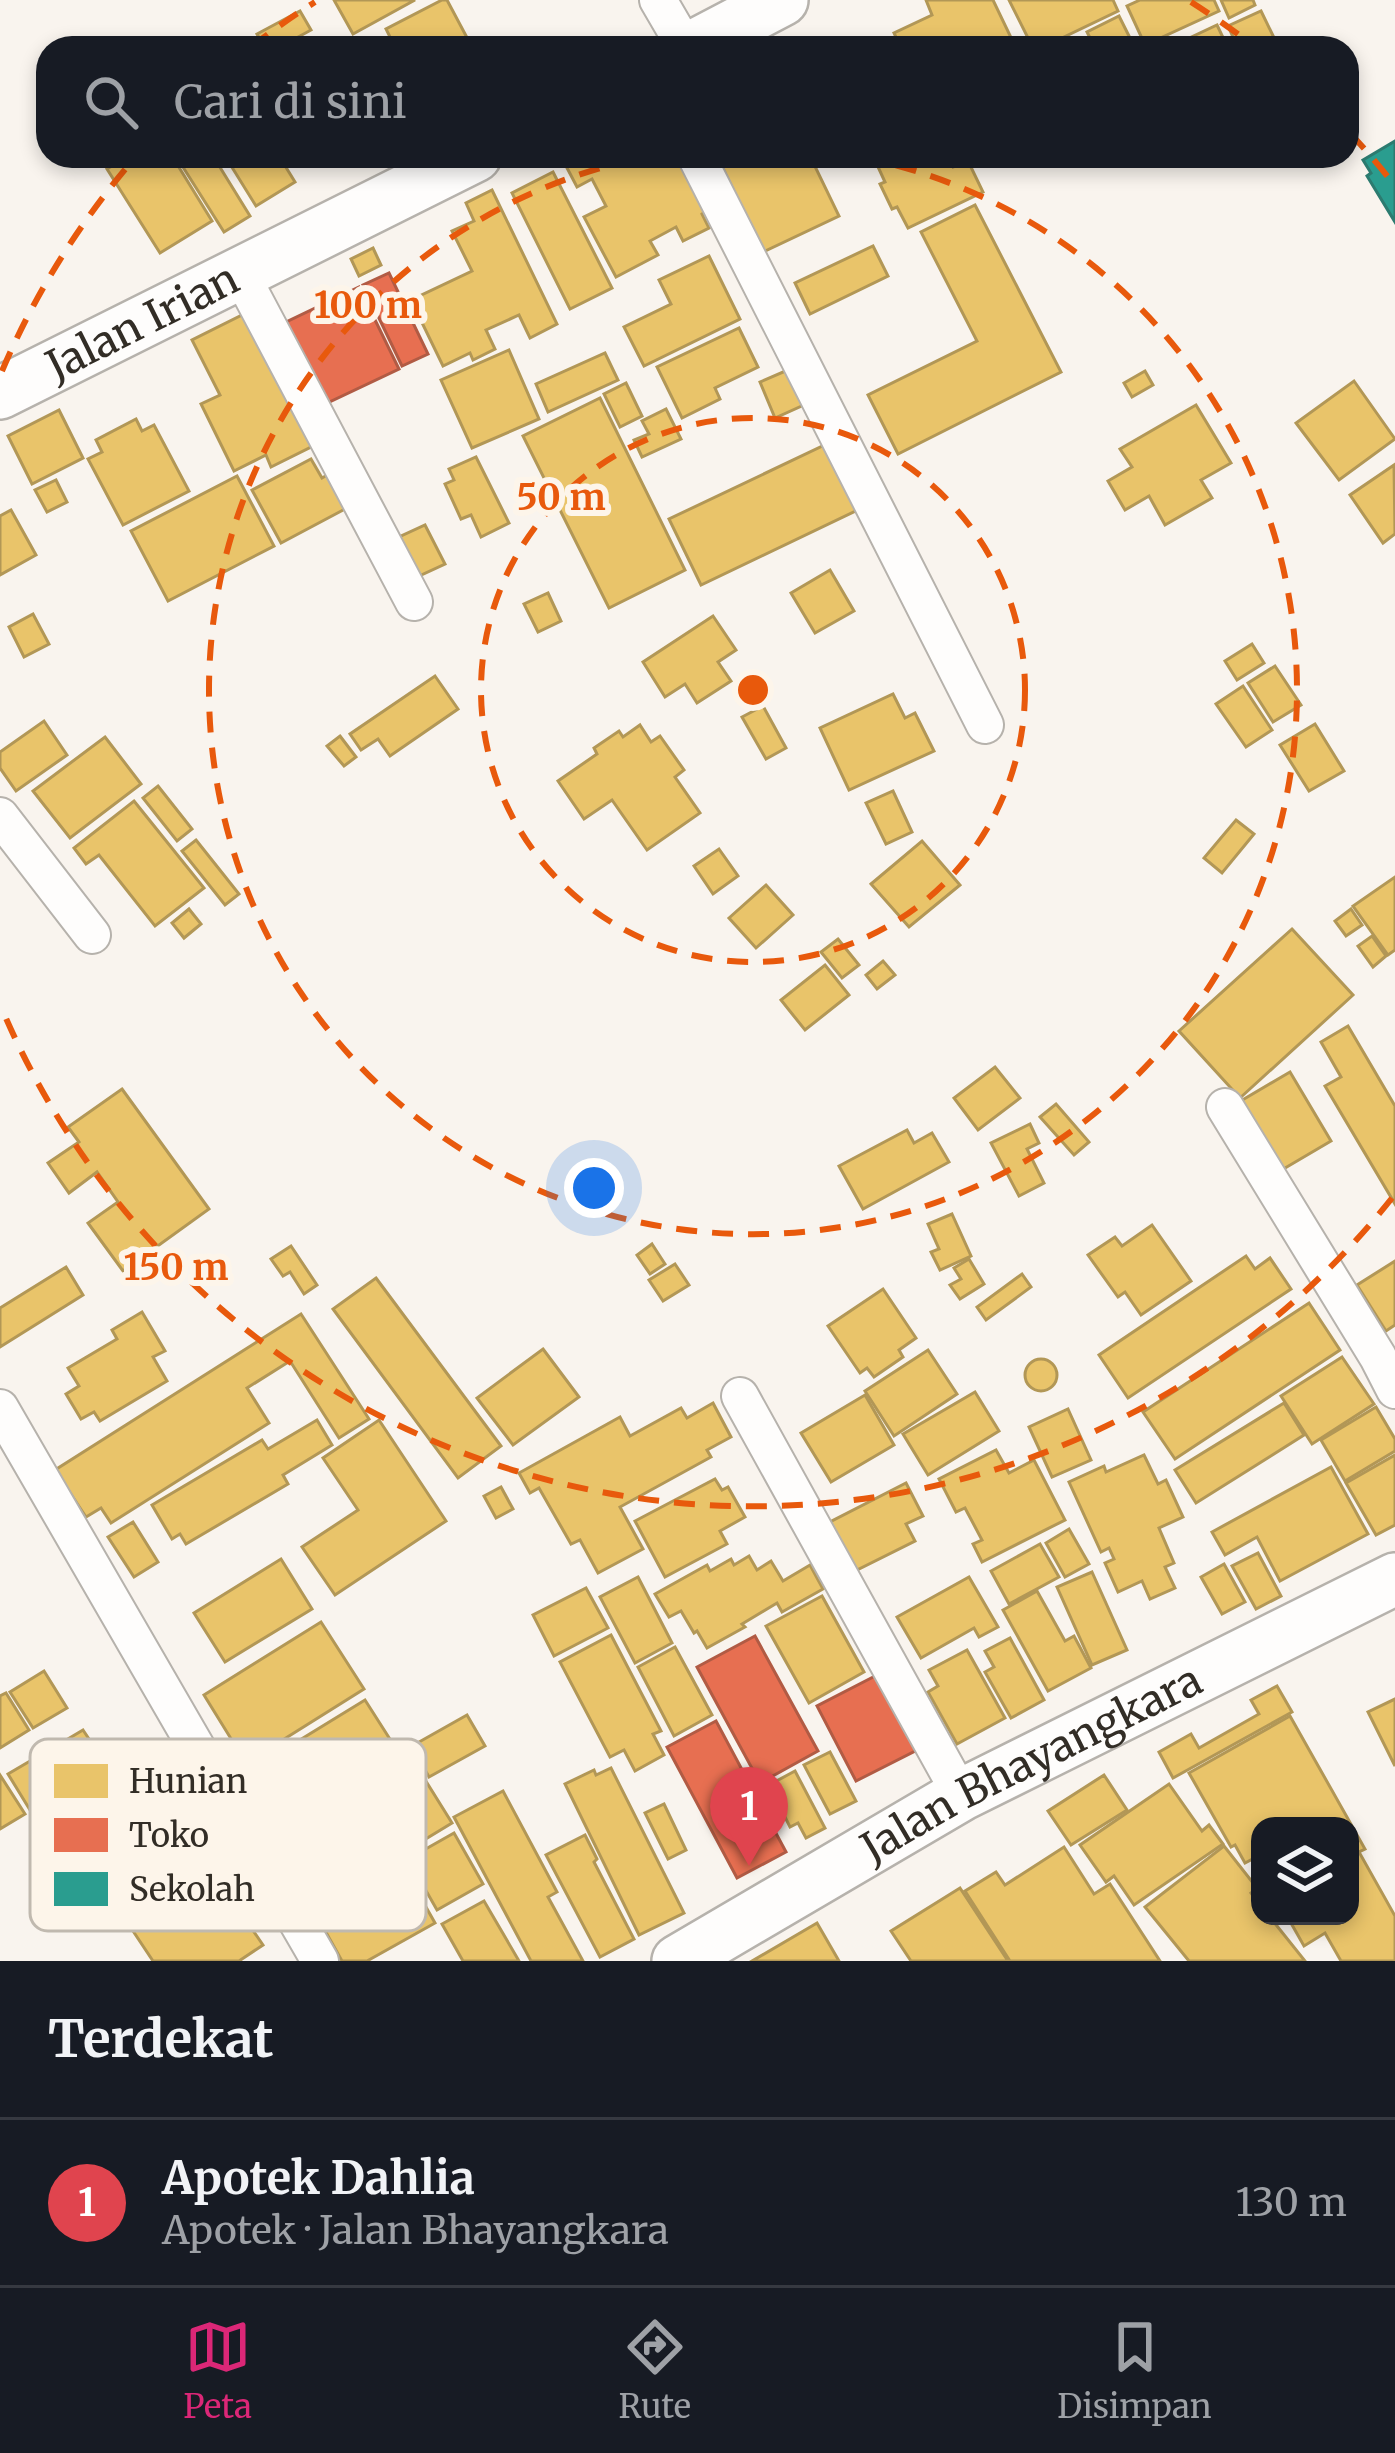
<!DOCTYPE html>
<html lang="id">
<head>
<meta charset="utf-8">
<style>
  :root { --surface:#171b24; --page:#20242c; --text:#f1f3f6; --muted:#9ea1a6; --line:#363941; --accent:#db2777 }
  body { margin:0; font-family:Merriweather,serif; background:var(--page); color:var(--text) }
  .controls { position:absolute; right:36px; bottom:36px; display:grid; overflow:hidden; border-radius:24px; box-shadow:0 6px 18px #0003 }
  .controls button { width:108px; height:108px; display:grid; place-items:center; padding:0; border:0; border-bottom:3px solid var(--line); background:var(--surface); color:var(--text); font:60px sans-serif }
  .you { position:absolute; left:594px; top:1188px; width:42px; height:42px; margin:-30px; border:9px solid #fff; border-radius:50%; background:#1a73e8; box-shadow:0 0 0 18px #1a73e833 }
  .badge { display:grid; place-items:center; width:78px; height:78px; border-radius:50%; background:var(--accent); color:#fff; font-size:39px; font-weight:700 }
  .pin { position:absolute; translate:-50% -99px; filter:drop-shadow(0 3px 6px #0008) }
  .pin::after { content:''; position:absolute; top:63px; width:42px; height:36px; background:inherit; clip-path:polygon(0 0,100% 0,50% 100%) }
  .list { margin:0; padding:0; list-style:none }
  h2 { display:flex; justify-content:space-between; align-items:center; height:156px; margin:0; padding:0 48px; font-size:51px }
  h2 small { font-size:39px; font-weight:400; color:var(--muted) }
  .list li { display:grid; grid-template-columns:78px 1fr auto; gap:36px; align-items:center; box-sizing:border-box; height:168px; padding:0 48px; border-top:3px solid var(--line) }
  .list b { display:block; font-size:45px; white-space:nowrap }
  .list p { margin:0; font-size:39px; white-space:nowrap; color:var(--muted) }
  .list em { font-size:39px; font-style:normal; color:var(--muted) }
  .icon { flex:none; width:66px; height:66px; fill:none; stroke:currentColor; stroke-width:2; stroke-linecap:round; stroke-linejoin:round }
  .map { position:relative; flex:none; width:1395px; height:1961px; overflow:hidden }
  .search { position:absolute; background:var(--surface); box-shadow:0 6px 18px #0003; left:36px; right:36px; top:36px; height:132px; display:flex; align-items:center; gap:30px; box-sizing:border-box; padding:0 42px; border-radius:36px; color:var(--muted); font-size:45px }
  .sheet { height:324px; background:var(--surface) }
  nav { display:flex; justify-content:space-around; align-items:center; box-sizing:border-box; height:168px; border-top:3px solid var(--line); background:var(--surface); font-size:33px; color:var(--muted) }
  nav a { display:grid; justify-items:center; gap:6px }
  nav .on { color:var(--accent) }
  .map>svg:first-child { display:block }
</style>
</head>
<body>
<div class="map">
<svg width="1395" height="1961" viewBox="0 0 1395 1961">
  <rect width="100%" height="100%" fill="#f9f4ee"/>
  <!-- homes -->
  <g fill="#e9c46a" stroke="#b29756" stroke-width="3">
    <path d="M334,0H415L353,34Z"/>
    <path d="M442,0H447L472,47L414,48L409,40L395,47L386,29Z"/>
    <path d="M926,0H993L1016,48H901L894,33L932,15Z"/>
    <path d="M1009,0H1113L1118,11L1041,48H1033Z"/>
    <path d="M1140,0H1214L1219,11L1145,45L1127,6Z"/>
    <path d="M1221,0H1253L1255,5L1229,18Z"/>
    <path d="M300,11L311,30L278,48H265L257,34Z"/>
    <path d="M1261,11L1279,48H1238L1228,26Z"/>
    <path d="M1119,16L1135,48H1095L1087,32Z"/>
    <path d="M1217,25L1228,48H1168Z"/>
    <path d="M128,156H172L212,221L160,253L107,169Z"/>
    <path d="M176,156H213L250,216L224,232Z"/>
    <path d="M225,156H279L295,182L256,206Z"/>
    <path d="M580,156L585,166L605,156H679L708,210L702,214L709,228L683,241L676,227L650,241L658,255L616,277L584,217L606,206L592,179L577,187L565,164Z"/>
    <path d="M717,156H810L839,216L763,252Z"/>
    <path d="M873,156H947L953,167L968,161L983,192L908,228L897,207L892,209L880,184L885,182Z"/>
    <path d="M553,172L612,288L570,309L512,193Z"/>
    <path d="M492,190L557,324L530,338L519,315L486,330L495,349L473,360L470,353L443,366L411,300L472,271L452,231L474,221L466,203Z"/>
    <path d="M975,205L1061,372L898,454L868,395L977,341L921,232Z"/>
    <path d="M873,246L888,276L810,314L795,283Z"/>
    <path d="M373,248L381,265L359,276L351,259Z"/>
    <path d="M709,256L740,319L644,366L624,327L671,304L659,280Z"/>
    <path d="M248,312L315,445L271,467L266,455L234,471L201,404L220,395L192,340Z"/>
    <path d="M739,328L758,367L715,388L720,399L682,418L657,367Z"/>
    <path d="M509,350L539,419L472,448L441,380Z"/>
    <path d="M605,353L618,380L548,412L536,384Z"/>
    <path d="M790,369L806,404L775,418L760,382Z"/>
    <path d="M1145,371L1153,385L1132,397L1124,383Z"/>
    <path d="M1354,381L1395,439L1339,480L1296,423Z"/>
    <path d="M626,383L642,416L620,427L604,394Z"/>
    <path d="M600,398L685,570L609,608L523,436Z"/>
    <path d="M1196,405L1231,463L1201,480L1212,498L1165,525L1149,496L1125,510L1108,481L1132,467L1120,449Z"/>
    <path d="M666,409L681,439L642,457L634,440L649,434L642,421Z"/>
    <path d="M59,410L83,458L32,484L8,436Z"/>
    <path d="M136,419L142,431L154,425L189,491L123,525L88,459L102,452L96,440Z"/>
    <path d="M833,441L864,507L701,585L669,519Z"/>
    <path d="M476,457L509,523L481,537L471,515L461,519L445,484L454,480L449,469Z"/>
    <path d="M311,459L322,478L329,474L347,508L281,543L252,490Z"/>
    <path d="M1394,465L1395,534L1383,543L1350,495Z"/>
    <path d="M237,476L274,546L168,601L131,531Z"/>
    <path d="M56,480L67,502L47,512L35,490Z"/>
    <path d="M11,510L36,555L0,575V516Z"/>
    <path d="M425,525L445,564L419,576L399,537Z"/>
    <path d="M830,570L854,611L815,633L791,593Z"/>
    <path d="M548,593L561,621L538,632L524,604Z"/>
    <path d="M33,614L49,644L24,657L9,627Z"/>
    <path d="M713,616L736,650L718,662L731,681L697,703L685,684L665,697L643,662Z"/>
    <path d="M1252,644L1264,663L1237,680L1225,661Z"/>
    <path d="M1275,666L1301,705L1273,722L1248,683Z"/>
    <path d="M435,676L458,709L390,756L378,739L361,750L350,734Z"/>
    <path d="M1243,686L1272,730L1246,747L1216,704Z"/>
    <path d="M893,694L905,718L915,713L934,751L849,790L820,728Z"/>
    <path d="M763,706L786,748L766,759L742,717Z"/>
    <path d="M44,721L67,755L16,791L0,768V752Z"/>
    <path d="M1315,724L1344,771L1309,791L1280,745Z"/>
    <path d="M640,725L651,742L660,736L684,770L675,777L700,813L647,850L612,800L584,819L558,781L597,754L594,748L619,731L623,737Z"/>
    <path d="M340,736L356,757L344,766L327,746Z"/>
    <path d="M105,737L141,784L70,838L33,791Z"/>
    <path d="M158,786L192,829L177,841L143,798Z"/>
    <path d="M893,791L912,832L886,844L866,803Z"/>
    <path d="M134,801L204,888L155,926L99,855L86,864L74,848Z"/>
    <path d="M1236,820L1254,834L1222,873L1204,858Z"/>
    <path d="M196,840L239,894L225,905L182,851Z"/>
    <path d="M922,841L960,885L909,927L871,884Z"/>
    <path d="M719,849L738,876L713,894L694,866Z"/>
    <path d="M1395,877V950L1388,955L1353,906Z"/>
    <path d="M766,885L793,915L756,948L729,918Z"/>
    <path d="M189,909L201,924L184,938L172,923Z"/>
    <path d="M1351,909L1362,925L1346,936L1335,921Z"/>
    <path d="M1292,929L1353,995L1240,1098L1179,1031Z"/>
    <path d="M1372,936L1386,956L1373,967L1358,946Z"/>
    <path d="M838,939L859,965L842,978L821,952Z"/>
    <path d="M883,961L895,975L877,989L866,975Z"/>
    <path d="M825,965L849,995L805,1030L781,1000Z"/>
    <path d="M1348,1026L1395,1106V1204L1325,1086L1341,1077L1321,1042Z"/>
    <path d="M995,1067L1020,1098L978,1130L954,1098Z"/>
    <path d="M1290,1072L1331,1141L1280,1171L1239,1102Z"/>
    <path d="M122,1089L209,1209L123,1271L88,1223L118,1202L97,1172L69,1193L48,1163L79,1142L68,1127Z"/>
    <path d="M1056,1104L1089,1142L1074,1155L1040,1117Z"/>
    <path d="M1030,1124L1039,1143L1027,1149L1044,1183L1019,1196L991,1143Z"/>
    <path d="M907,1130L914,1143L932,1133L949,1162L863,1209L839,1166Z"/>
    <path d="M952,1214L971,1256L940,1270L931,1252L939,1249L928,1224Z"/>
    <path d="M1152,1225L1191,1281L1141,1315L1125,1292L1118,1297L1088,1255L1115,1237L1122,1246Z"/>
    <path d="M652,1244L665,1264L650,1274L637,1255Z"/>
    <path d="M291,1246L317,1285L304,1294L290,1272L283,1276L271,1259Z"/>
    <path d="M1246,1256L1255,1269L1270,1258L1291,1289L1128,1398L1099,1355Z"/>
    <path d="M969,1259L984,1284L960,1299L950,1285L961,1279L954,1268Z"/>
    <path d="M1395,1261V1325L1386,1331L1357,1285Z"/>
    <path d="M675,1264L689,1285L663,1301L649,1280Z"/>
    <path d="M66,1267L83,1295L0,1347V1308Z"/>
    <path d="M1022,1274L1031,1287L986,1320L977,1307Z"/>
    <path d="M376,1278L501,1446L458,1478L333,1309Z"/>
    <path d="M883,1289L916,1338L899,1350L903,1357L874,1377L867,1368L860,1373L828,1326Z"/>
    <path d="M1309,1303L1340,1350L1175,1459L1143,1412Z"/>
    <path d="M142,1312L165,1351L153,1357L167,1381L100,1421L94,1412L81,1419L66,1394L79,1386L68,1368L117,1339L112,1330Z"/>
    <path d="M301,1314L369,1419L339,1438L290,1361L247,1388L269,1423L111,1523L101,1508L86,1517L55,1470Z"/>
    <path d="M543,1349L579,1397L513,1445L477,1398Z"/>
    <path d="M928,1350L957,1394L894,1436L865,1391Z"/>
    <path d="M1342,1357L1374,1404L1312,1444L1281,1396Z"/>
    <circle cx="1041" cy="1375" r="16"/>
    <path d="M975,1392L999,1431L928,1475L903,1434Z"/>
    <path d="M865,1395L894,1445L831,1482L801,1433Z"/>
    <path d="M713,1403L731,1437L707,1450L711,1457L620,1507L643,1549L598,1573L580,1540L571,1544L539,1488L530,1493L519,1473L620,1417L630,1436L681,1408L687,1418Z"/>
    <path d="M1284,1403L1304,1435L1196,1503L1175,1470Z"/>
    <path d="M1376,1407L1395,1439V1451L1345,1481L1321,1440Z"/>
    <path d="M1068,1409L1091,1460L1052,1477L1029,1427Z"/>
    <path d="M317,1420L332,1445L283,1475L288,1484L186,1544L180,1534L172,1539L152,1505L262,1440L268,1449Z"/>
    <path d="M379,1420L446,1521L335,1595L302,1547L358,1510L323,1458Z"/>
    <path d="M996,1450L1009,1473L1034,1460L1065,1520L982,1562L973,1544L982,1540L965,1508L956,1512L939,1479Z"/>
    <path d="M1144,1455L1158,1484L1166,1480L1183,1517L1159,1528L1174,1563L1165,1567L1175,1588L1150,1599L1142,1581L1118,1592L1105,1563L1114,1559L1109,1548L1101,1552L1069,1482L1104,1466L1106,1472Z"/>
    <path d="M1395,1455V1525L1376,1535L1346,1483Z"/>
    <path d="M1331,1467L1368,1534L1280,1581L1257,1537L1225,1555L1212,1532Z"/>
    <path d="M715,1479L722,1490L728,1487L745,1517L720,1531L727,1544L665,1577L635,1521Z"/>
    <path d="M906,1483L923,1516L906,1524L915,1541L853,1572L828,1523Z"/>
    <path d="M501,1487L513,1509L496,1518L484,1496Z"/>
    <path d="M133,1522L158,1562L134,1577L108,1537Z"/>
    <path d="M1069,1529L1089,1564L1065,1577L1046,1543Z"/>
    <path d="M1040,1544L1059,1577L1009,1604L991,1571Z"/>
    <path d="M1258,1553L1281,1596L1256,1609L1232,1566Z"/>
    <path d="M749,1556L757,1570L771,1561L783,1581L810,1565L823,1589L782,1612L777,1603L742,1624L745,1627L707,1648L697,1631L694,1633L681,1611L669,1617L655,1594L707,1565L710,1571L731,1559L734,1565Z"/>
    <path d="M281,1559L312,1609L225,1662L194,1613Z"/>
    <path d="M1224,1564L1245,1602L1222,1614L1201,1577Z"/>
    <path d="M1092,1572L1127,1650L1092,1665L1057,1587Z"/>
    <path d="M638,1577L672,1643L635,1663L600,1597Z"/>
    <path d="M969,1577L998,1627L979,1637L974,1628L921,1658L897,1617Z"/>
    <path d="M586,1588L608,1628L554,1656L533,1615Z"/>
    <path d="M1037,1591L1065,1641L1074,1636L1091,1668L1048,1691L1003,1610Z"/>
    <path d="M822,1596L864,1672L809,1703L766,1626Z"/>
    <path d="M321,1622L364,1689L246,1763L204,1695Z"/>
    <path d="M611,1635L661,1731L653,1734L664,1755L635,1771L624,1750L610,1757L560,1662Z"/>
    <path d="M1010,1638L1044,1700L1011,1718L985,1672L994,1667L985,1651Z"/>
    <path d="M675,1647L712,1715L674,1736L638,1667Z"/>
    <path d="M967,1650L1005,1718L957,1744L928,1692L938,1686L929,1670Z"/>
    <path d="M44,1671L67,1708L33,1728L10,1692Z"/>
    <path d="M1277,1686L1292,1712L1173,1778L1159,1752L1191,1734L1199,1748L1259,1714L1251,1700Z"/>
    <path d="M6,1693L29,1730L0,1748V1696Z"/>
    <path d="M1395,1699V1766L1368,1712Z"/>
    <path d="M365,1700L402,1758L409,1754L452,1823L317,1905L290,1862L329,1838L277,1754Z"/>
    <path d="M467,1715L485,1746L429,1777L412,1746Z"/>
    <path d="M1290,1716L1365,1849L1359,1852L1395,1916V1961H1341L1325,1933L1304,1946L1291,1923L1304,1916H1350V1826H1260V1855L1245,1863L1235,1845L1231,1847L1189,1773Z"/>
    <path d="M83,1730L105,1763L67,1786L46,1752Z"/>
    <path d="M830,1752L856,1801L830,1814L804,1765Z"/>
    <path d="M42,1754L64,1790L30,1810L8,1774Z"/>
    <path d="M611,1768L684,1913L639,1935L565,1784L594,1770L596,1775Z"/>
    <path d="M795,1771L825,1828L806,1838L798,1823L790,1827L769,1785Z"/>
    <path d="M0,1775L25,1814L0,1829Z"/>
    <path d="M1104,1775L1127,1810L1071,1845L1048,1811Z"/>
    <path d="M1169,1784L1202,1831L1209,1825L1223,1844L1134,1905L1114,1876L1106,1882L1080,1845Z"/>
    <path d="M503,1791L557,1892L548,1897L583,1961H531L454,1817Z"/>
    <path d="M664,1804L686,1850L668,1859L645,1813Z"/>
    <path d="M454,1833L483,1884L437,1910L408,1859Z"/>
    <path d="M585,1835L597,1859L594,1862L634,1939L600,1957L546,1855Z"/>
    <path d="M1224,1846L1257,1888L1251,1893L1260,1905V1916H1269L1305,1961H1189L1145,1907Z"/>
    <path d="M1064,1847L1094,1894L1110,1884L1160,1961H1010L965,1891L996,1872L1005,1885Z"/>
    <path d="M405,1870L435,1923L367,1961H342L318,1918Z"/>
    <path d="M219,1881L263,1945L239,1961H153L131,1928L186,1892L191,1899Z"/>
    <path d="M960,1888L1008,1961H911L891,1931Z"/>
    <path d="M484,1901L519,1961H463L442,1924Z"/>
    <path d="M817,1923L839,1961H752Z"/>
  </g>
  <!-- shops -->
  <g fill="#e76f51" stroke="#b15b44" stroke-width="3">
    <path d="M389,273L428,354L402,366L363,285Z"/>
    <path d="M359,287L399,369L323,405L280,325Z"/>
    <path d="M755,1636L818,1751L760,1783L697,1667Z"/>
    <path d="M881,1673L921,1748L856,1781L817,1706Z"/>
    <path d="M716,1721L786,1852L737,1878L667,1747Z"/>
  </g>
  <!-- schools -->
  <path fill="#2a9d8f" stroke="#2c7b70" stroke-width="3" d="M1395,141V222L1367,176L1371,173L1363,160Z"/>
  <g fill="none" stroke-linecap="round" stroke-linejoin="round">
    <!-- minor casing -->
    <g stroke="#b6b2ac" stroke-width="40">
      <g id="minor">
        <path d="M658,0L686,48"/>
        <path d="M696,156L985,725"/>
        <path d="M240,273L414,602"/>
        <path d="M0,816L92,935"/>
        <path d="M1225,1107L1378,1357L1395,1390"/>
        <path d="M740,1396L961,1795"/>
        <path d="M0,1408L320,1961"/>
      </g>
    </g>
    <!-- secondary casing -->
    <g stroke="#b6b2ac" stroke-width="56">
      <g id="secondary">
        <path d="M690,48L782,0"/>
        <path id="s1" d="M0,393L475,156"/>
        <path id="s2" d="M678,1961L961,1795L1395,1579"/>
      </g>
    </g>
    <!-- minor -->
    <use href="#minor" stroke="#fefdfc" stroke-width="36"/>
    <!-- secondary -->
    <use href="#secondary" stroke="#fefdfc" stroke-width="51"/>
  </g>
  <!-- distance rings -->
  <g fill="none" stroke="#e8590c" stroke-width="6" stroke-dasharray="21 15">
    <circle cx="753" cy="690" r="272"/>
    <path d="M861 157A544 544 0 1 1 645 157"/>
    <path d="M1392 1198A816 816 0 0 1 2 1009M2 371A816 816 0 0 1 133 160M251 47A816 816 0 0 1 315 2M1191 2A816 816 0 0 1 1255 47M1350 133A816 816 0 0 1 1392 182"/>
  </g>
  <g text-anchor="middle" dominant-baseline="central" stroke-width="12" stroke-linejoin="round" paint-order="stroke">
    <!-- street labels -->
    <g font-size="42" fill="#322d26" stroke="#fdf5ea">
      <text stroke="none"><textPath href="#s1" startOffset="159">Jalan Irian</textPath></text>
      <text stroke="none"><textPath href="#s2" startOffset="405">Jalan Bhayangkara</textPath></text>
    </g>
  </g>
  <!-- legend -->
  <rect x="30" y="1739" width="396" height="192" rx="18" fill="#fdf5ea" stroke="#c0b9af" stroke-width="3"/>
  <rect x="54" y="1764" width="54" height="34" fill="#e9c46a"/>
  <rect x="54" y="1818" width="54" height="34" fill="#e76f51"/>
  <rect x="54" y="1872" width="54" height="34" fill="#2a9d8f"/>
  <g font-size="33" fill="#322d26">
    <text x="129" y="1793">Hunian</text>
    <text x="129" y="1847">Toko</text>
    <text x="129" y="1901">Sekolah</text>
  </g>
  <circle cx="753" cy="690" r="18" fill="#e8590c" stroke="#fdf5ea" stroke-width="6"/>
  <g font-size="36" text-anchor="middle" font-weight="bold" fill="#e8590c" stroke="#fdf5ea" stroke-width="12" stroke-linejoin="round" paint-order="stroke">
    <text x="368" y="318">100 m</text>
    <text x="561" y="510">50 m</text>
    <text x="176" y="1280">150 m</text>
  </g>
</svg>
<div class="controls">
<button><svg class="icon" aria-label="layers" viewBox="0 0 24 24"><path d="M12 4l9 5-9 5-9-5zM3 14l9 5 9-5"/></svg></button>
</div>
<div class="you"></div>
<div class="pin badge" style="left:749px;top:1866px;background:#e0444e">1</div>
<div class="search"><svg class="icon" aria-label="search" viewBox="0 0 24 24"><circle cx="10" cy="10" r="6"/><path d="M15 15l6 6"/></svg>Cari di sini</div>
</div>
<section class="sheet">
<h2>Terdekat<small></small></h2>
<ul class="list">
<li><span class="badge" style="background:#e0444e">1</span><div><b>Apotek Dahlia</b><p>Apotek · Jalan Bhayangkara</p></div><em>130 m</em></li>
</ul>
</section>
<nav>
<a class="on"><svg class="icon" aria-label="map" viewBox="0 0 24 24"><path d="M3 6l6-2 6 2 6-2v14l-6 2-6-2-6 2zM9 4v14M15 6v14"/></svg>Peta</a>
<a><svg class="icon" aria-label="directions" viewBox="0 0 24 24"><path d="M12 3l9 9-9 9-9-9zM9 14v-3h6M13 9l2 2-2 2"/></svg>Rute</a>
<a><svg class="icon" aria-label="saved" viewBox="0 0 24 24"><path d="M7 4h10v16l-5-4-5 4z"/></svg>Disimpan</a>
</nav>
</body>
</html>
